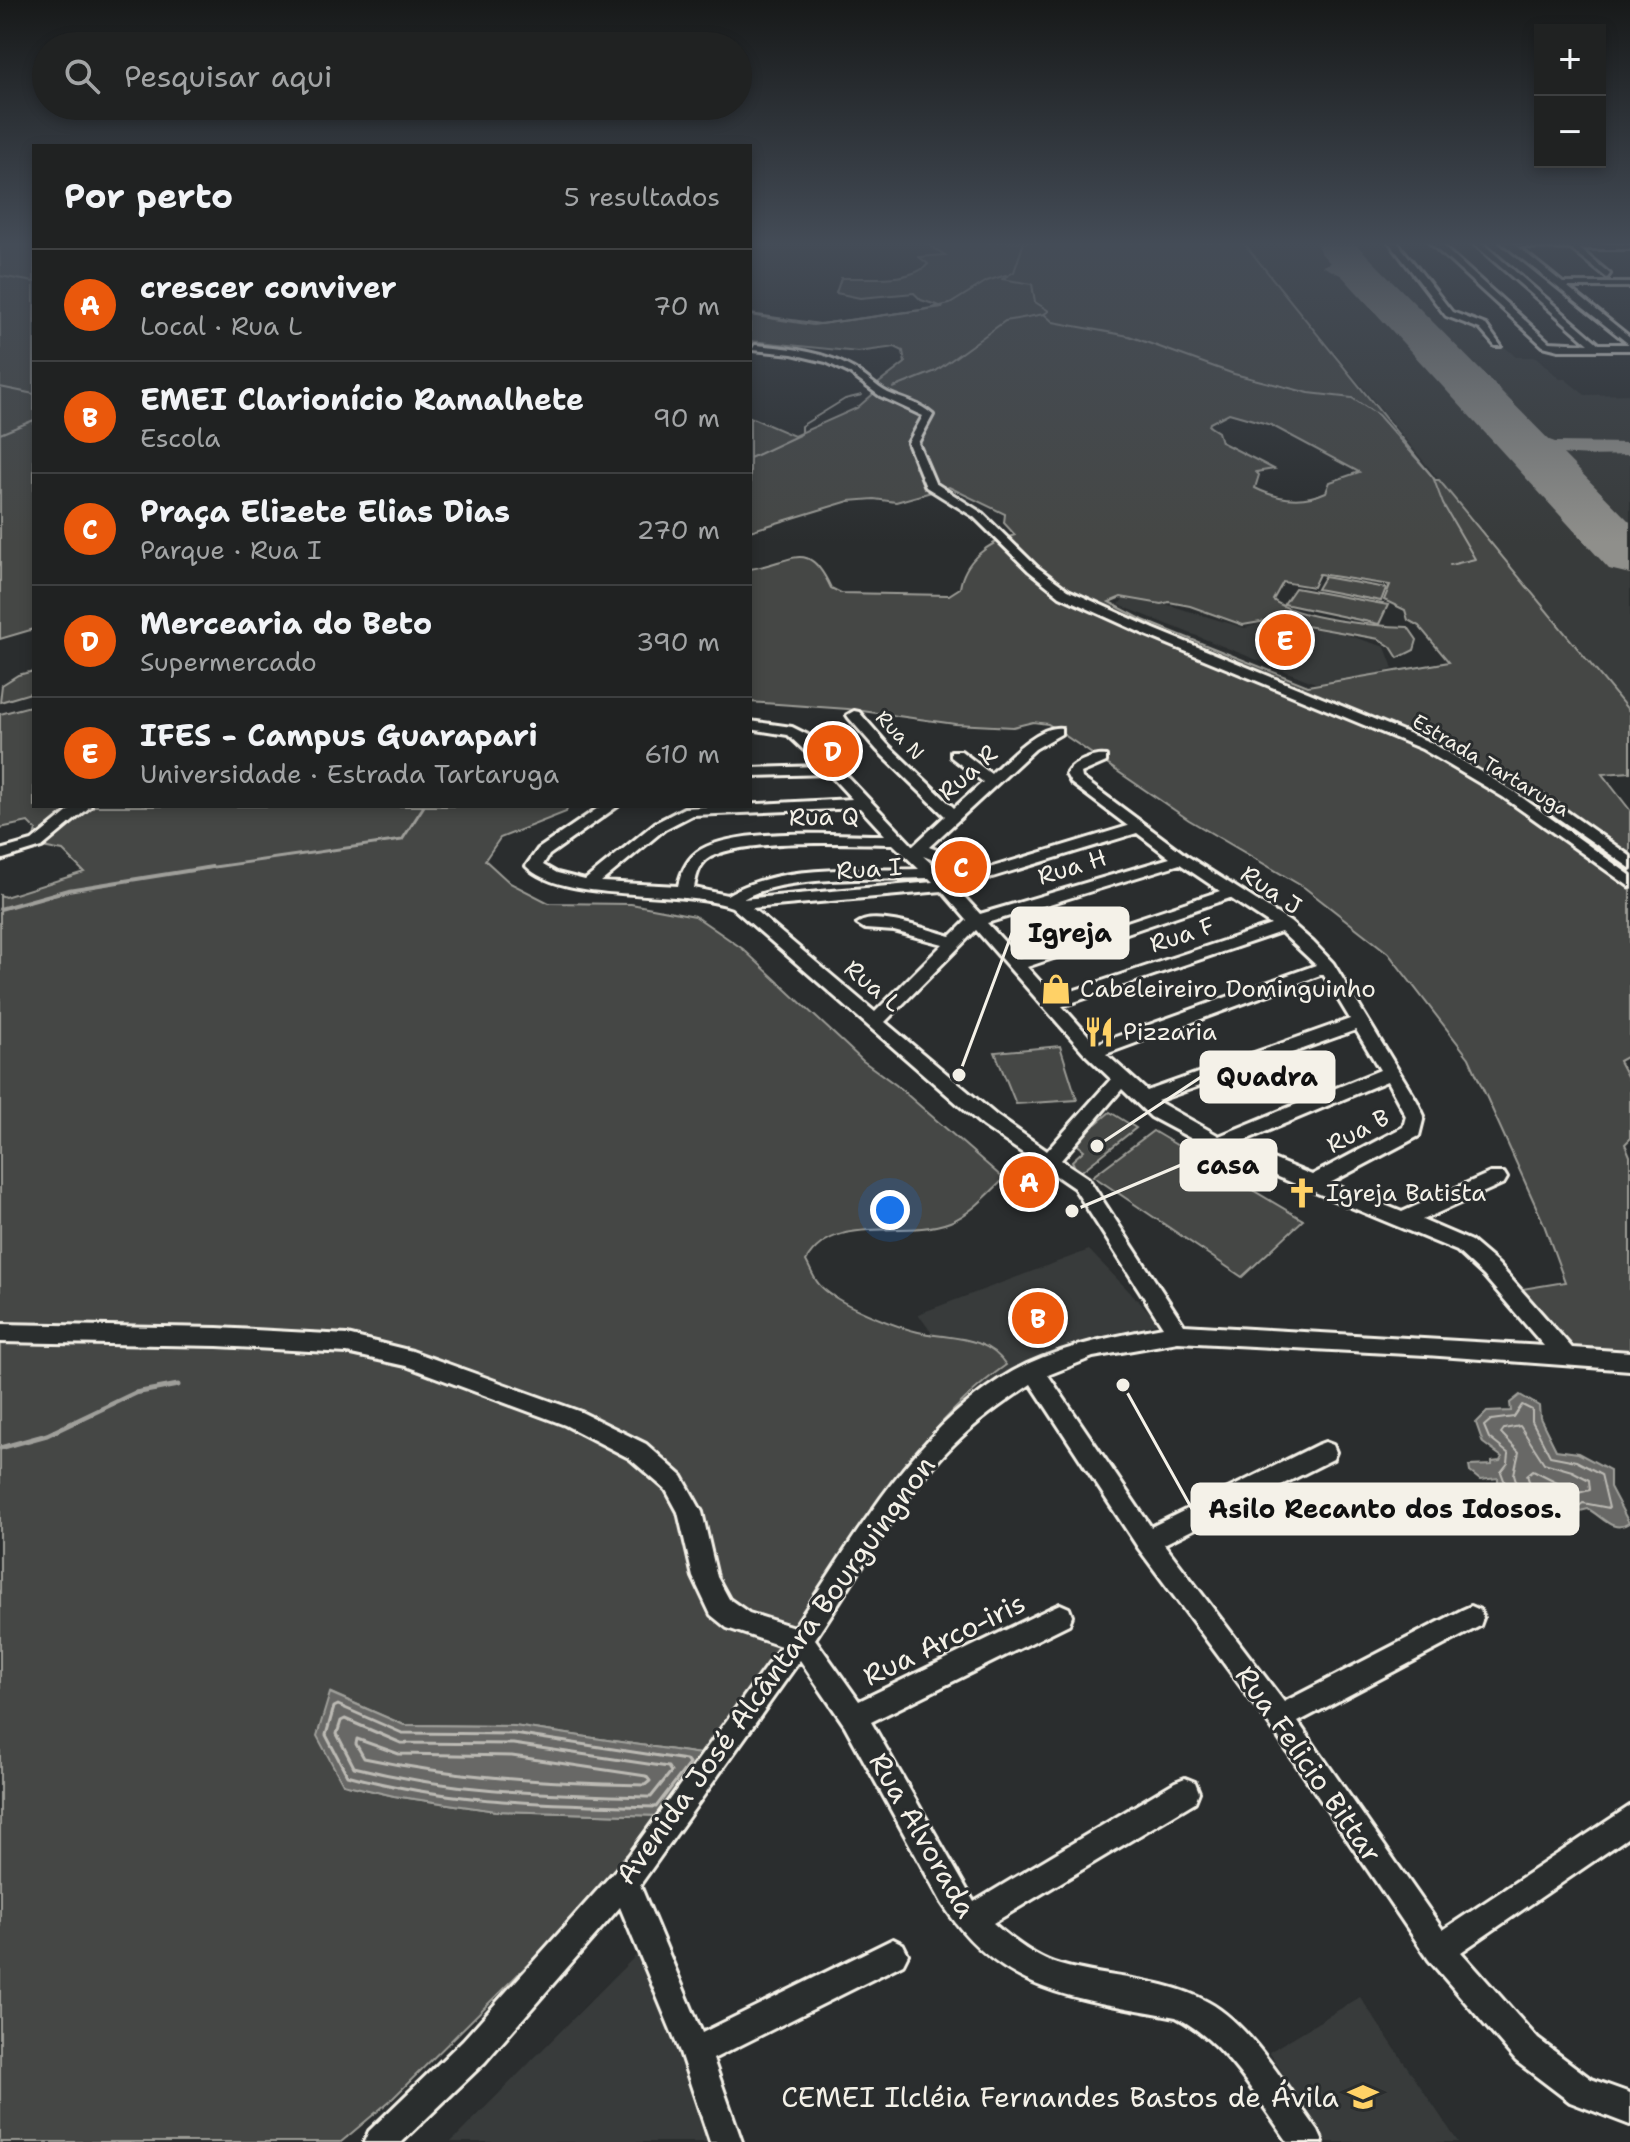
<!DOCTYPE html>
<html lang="pt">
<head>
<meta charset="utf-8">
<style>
  :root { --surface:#202222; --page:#282a2a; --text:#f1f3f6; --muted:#a2a4a5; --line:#3d3f40; --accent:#ea580c }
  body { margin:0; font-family:"Shantell Sans",sans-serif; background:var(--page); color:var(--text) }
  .controls { position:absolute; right:24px; top:24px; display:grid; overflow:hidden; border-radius:0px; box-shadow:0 4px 12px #0003 }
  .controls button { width:72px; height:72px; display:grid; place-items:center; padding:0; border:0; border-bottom:2px solid var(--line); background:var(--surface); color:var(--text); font:40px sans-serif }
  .you { position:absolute; left:890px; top:1210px; width:28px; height:28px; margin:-20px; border:6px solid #fff; border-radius:50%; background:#1a73e8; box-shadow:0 0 0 12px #1a73e833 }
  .badge { display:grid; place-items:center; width:52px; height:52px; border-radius:50%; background:var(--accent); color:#fff; font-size:26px; font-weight:700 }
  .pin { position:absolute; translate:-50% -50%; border:4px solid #fff; box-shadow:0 2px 8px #0006 }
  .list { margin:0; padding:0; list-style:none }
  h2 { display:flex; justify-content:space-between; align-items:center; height:104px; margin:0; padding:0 32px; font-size:34px }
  h2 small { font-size:26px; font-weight:400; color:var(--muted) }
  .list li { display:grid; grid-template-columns:52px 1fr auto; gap:24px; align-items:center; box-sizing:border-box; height:112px; padding:0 32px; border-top:2px solid var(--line) }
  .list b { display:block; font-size:30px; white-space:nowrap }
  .list p { margin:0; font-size:26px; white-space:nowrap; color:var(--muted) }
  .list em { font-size:26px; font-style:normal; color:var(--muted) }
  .icon { flex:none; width:44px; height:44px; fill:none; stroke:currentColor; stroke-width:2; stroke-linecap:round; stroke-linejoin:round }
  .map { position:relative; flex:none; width:1630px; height:2142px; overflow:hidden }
  .search { position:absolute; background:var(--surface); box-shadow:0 4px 12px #0003; left:32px; top:32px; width:720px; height:88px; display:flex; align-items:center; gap:20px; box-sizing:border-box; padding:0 28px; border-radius:44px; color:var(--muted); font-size:30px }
  .panel { position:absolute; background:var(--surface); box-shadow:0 4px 12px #0003; left:32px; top:144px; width:720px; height:664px; border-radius:0px }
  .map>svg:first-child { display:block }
</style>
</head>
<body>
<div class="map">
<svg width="1630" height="2142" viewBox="0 0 1630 2142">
  <rect width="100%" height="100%" fill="#2a2d2e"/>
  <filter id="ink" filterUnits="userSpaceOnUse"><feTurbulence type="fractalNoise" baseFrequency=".0125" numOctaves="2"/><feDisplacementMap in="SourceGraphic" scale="16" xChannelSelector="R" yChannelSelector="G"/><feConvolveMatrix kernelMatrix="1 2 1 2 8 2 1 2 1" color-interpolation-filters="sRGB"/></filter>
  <g filter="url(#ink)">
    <!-- built -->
    <g fill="#373a3a">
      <path d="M1243,242H1391L1427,294L1445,314L1480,327L1490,335L1483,342L1506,348L1516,357H1536L1560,379H1565L1585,395L1630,394V712Z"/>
      <path d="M1124,597L1149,599L1245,628L1267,622L1341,633L1385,647L1393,668L1356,680L1315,683L1119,605Z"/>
      <path d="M1089,1250L1159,1322L973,1390L918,1314Z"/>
      <path d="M658,1933L735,2142H451Z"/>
      <path d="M1360,1997L1458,2142H1327L1269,2052Z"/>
    </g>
    <!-- green -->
    <g fill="#444645" stroke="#9c9c96" stroke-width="2" fill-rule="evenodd">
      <path d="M0,242H34V629L0,639Z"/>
      <path d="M924,242H1243L1435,480H1439L1630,712V772L1602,774L1630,810V1055L1619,1061L1630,1082V1139L1625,1144L1630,1156V1357L1579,1354L1522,1305L1516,1290L1565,1282L1543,1222L1469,1058L1388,953L1305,888L1189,820L1048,724L1033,722L1013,727L955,724L848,709L750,702V569C794,562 808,538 831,588L841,593L949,595L960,588C964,560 989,542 1015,535L1004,523L1005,514L949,487L896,502L874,499L849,501L750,531V417L794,436L857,408L872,395L879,383L905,363L903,351L895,347L858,352L750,341V315L813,325L943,307L921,300L914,293L860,298L836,293L841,278C865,277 911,283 928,264L919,257L945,255ZM1229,413L1271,425L1359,472L1330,482L1326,492C1302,503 1279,500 1255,488L1259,475L1256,472L1274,469L1221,442L1218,432L1209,426L1210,423ZM1319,574L1390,585L1384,600L1405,610L1408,620L1419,626L1449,662L1308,686L1143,620L1109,602L1121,597L1161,604L1169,602L1190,606L1243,625L1272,620L1379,639L1391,647L1398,658L1414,650L1417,640L1408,627C1376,626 1297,619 1273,600L1283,582L1313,587Z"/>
      <path d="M1324,577L1386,588L1381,601L1317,589Z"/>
      <path d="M1295,588L1388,605L1379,624L1284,604Z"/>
      <path d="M34,671V692L0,702L2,685L18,675Z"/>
      <path d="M34,705V806H568L566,812L500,838L485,860L510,883L549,903L631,904L695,916L743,949L863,1061L896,1085L1004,1179C988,1194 971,1214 950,1222C903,1240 834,1212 806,1261C810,1268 813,1277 818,1283C833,1303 898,1328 923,1333C954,1339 987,1336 1006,1365C935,1415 889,1489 841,1559C796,1624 751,1690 707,1755L514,1726L404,1725L331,1693L343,1784L394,1796L496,1811L662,1816L596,1897L392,2099L341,2142H0V895L5,897L84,872L63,851L37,846L33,842L36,830L28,822L0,828V714Z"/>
      <path d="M1060,1046L1077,1100L1016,1104L995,1052Z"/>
      <path d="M1110,1112L1136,1128L1078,1174L1072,1161L1084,1150L1074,1142Z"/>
      <path d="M1153,1131L1303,1220L1242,1277L1093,1176Z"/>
    </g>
    <!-- water -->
    <g fill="#676866" stroke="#9f9f9a" stroke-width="2">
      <path d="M1520,1395L1539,1406L1540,1418L1556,1450L1578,1453L1610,1470V1487L1629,1523C1613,1534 1602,1516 1588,1509L1580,1511L1579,1521L1571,1523L1556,1517L1557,1522L1540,1521L1538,1516C1512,1534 1497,1498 1498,1478L1480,1480L1470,1472L1469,1466L1492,1465V1462L1500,1461L1502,1457L1483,1443L1476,1423L1487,1412L1511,1411L1510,1403Z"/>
      <path d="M330,1693L404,1725L514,1726L707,1755L662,1816L496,1811L394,1796L343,1784L317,1736Z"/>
    </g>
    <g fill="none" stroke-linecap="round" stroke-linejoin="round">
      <!-- shore-far1 -->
      <g stroke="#bcbab4" stroke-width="2">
        <path d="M1522,1405L1532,1410V1421L1550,1456L1576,1461L1601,1474L1609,1508L1583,1503L1568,1514L1537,1509L1525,1513L1514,1507L1501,1472L1508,1463L1509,1454L1489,1438L1484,1426L1491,1420L1514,1417Z"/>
        <path d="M1520,1426L1544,1463L1572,1471L1589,1480L1590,1490L1574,1494L1564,1501H1522L1514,1474L1519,1452L1501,1433L1504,1429Z"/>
        <path d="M1533,1470L1557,1482L1558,1487L1550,1490L1531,1487L1527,1475Z"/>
      </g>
      <!-- shore -->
      <g stroke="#bcbab4" stroke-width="3">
        <path d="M338,1705L402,1733L514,1734L686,1760L689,1764L656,1807C547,1804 453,1804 347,1775L326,1735L334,1707Z"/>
        <path d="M345,1719L401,1743L513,1744L668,1767L671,1772L651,1797C547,1794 456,1793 354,1767L337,1734L341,1721Z"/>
        <path d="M357,1739L399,1754L512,1756L646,1776L650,1781L645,1785C550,1783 457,1778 364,1758L356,1744Z"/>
      </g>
      <!-- stream-far3 -->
      <g stroke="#9f9f9a" stroke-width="2">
        <path d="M1024,242L1014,272L1002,279L1032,284L1035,302L1049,311L1044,314L1053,322L1129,336L1234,374L1309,393L1352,398L1378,415L1433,477L1443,504L1475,559L1450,565"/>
        <path d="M0,276L34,282"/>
        <path d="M750,314L820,324L921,310L950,304L987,281L1006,275"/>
        <path d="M0,387L34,394"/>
        <path d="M893,388L936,371L1005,321L1044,314"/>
        <path d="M0,434L34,420"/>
        <path d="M750,458L801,434V426L845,399L862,395"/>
      </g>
      <!-- stream-far2 -->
      <path stroke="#9f9f9a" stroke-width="3" d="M200,869L402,840L424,806"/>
      <!-- stream-far1 -->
      <path stroke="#9f9f9a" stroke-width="4" d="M0,909L68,890L212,867"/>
      <!-- stream -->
      <path stroke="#9f9f9a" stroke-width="5" d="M0,1448L47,1435L135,1393L178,1385"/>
      <!-- taxiway -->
      <g fill="#8f8f8b" fill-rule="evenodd">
        <path d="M1349,256L1357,261L1345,267L1379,282V288H1367L1322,266Z"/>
        <path d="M1513,427L1555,442L1630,443V455C1587,456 1545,459 1506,437L1503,433Z"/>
      </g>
      <!-- runway -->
      <path fill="#8f8f8b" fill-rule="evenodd" d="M1316,242H1354L1630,522V574L1609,569L1320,252Z"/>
      <!-- minor casing -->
      <g stroke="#f4f1e8" stroke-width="6">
        <g id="minor">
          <path d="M1389,242H1397L1452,312L1486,325L1501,346H1495L1480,329L1446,316Z"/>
          <path d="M1429,242H1438L1549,342L1589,344L1472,242H1481L1599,344H1630V350H1559L1543,346Z"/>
          <path d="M1569,242L1630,245V249H1580L1610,274L1607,278L1571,249L1507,246Z"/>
          <path d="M1561,283H1630V287H1558Z"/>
          <path d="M755,345C788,348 823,351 852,368C865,375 875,386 888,393C904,400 920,403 933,415L918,443L935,483L982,513L1037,567L1068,590L1154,629L1432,743L1513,791L1630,875V887L1503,797L1422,749L1146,635L1060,596L1029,571L974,517L926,487L908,443L923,416L880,396L849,373L826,362L792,354L752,350Z"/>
          <path d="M854,711L859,712L887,744L954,808L983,782L951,757V751H961L991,774C1007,759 1038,725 1061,728V734L1035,749L929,847L986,869L1128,826L1071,783L1066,774C1072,763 1093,754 1106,756V762L1081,773L1082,778L1187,856L1290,922L1313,942L1333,963L1417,1101L1424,1116L1419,1136L1330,1183L1402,1212L1490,1173H1504L1507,1178L1504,1183L1422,1220L1471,1241L1498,1264L1572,1348L1630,1352V1370L1426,1355L1178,1342L1093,1357L1048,1375L1151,1527L1317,1445L1325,1442L1333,1445L1336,1452L1333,1459L1164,1544L1284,1702L1462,1610L1471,1606L1480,1610L1483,1618L1480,1626L1298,1722L1443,1930L1630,1806V1836L1461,1952L1538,2039L1591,2079L1630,2093V2125L1570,2102L1516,2061L1429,1960L1271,1727L1139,1549L1031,1384C1003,1403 977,1421 953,1445C902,1496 856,1578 815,1639L859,1701L1051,1608L1060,1604L1069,1608L1072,1616L1069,1624L871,1722L974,1902L1175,1782L1185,1778L1195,1782L1199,1792L1195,1802L993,1923C1012,1940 1035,1958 1060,1965C1109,1979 1163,1977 1208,2002C1251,2025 1289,2091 1318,2131L1323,2142H1288C1256,2097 1227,2043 1176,2017C1078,1998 1000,1995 942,1903L845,1726L800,1660L640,1885L702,2033L893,1939L903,1944L908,1954L903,1964L713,2059L742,2142H710L680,2052L620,1907L485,2062L402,2142H364L369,2131L463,2040L629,1855L781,1646L727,1628L711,1615L693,1577L678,1512L666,1490L629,1458L565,1425L406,1366L347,1353L217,1346L0,1342V1324L217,1328L347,1335L412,1351L581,1412L646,1444L682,1476L702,1512L717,1577L729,1599L749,1613L794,1627C859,1533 920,1416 1027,1364C1071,1344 1116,1336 1163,1327L1074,1188L983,1126L732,907C679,888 561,903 526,866L538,849L601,806H618L549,855L543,865L557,873L585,880L655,823L684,808L852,799L829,774L750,776V768L821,766L788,735L750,729V721L792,727L808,735L913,846L945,816L877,750L849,718L847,715ZM860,808L885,835C837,835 740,827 700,850C687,858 681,873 678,886L601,882L665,829L692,815ZM1137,833L1170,858L980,914L956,888ZM893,844L919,869C858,871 781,863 727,895L694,888C696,878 698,867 706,860C735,837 854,844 893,844ZM923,856L971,874L949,880ZM1180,864L1220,891L1019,958L987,923ZM929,878L933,882L743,899C785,874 878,880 929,878ZM942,891L967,920L951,936C930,930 873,910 857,924L865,929L894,931L943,944L875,1012L752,908ZM1230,898L1271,925L1054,997L1027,967ZM976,930L1087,1056L1111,1079L1047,1151L997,1116L885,1022ZM1281,932L1316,965L1096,1044L1062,1006ZM1323,974L1350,1019L1147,1091L1106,1054ZM1356,1030L1380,1070L1219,1136L1157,1101ZM1387,1081L1406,1116L1403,1127L1312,1175L1236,1144ZM1122,1089L1151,1117L1211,1149L1457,1251L1484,1276L1544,1346L1184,1325L1088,1178L1061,1160Z"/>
          <path d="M1512,780L1552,801L1630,856V868L1542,807L1507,787L1505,784Z"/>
          <path d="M75,806H91L42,847L0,860V850L32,841Z"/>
        </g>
      </g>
      <!-- major casing -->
      <g stroke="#f4f1e8" stroke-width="6">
        <path id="major" d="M1501,242H1512L1630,337V345Z"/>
      </g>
      <!-- minor -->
      <use href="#minor" fill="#2a2d2e" fill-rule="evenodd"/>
      <!-- major -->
      <use href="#major" fill="#2a2d2e" fill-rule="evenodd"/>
    </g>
  </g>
  <!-- sky -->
  <linearGradient id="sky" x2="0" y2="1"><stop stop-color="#171919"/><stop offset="0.45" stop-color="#444c57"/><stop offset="1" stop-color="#444c57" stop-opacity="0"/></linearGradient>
  <rect width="1630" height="542" fill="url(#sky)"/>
  <!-- icons -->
  <defs>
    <g id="shop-bare" transform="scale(2.4)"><path d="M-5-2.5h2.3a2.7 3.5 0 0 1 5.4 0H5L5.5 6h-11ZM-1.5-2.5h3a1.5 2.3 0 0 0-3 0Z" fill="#ffd166" stroke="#2a2d2e" stroke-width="2.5" paint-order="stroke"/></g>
    <g id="restaurant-bare" transform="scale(2.4)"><path d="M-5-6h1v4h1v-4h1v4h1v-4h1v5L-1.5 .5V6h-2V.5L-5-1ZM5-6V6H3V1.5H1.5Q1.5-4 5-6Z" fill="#ffd166" stroke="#2a2d2e" stroke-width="2.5" paint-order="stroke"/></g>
    <g id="church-bare" transform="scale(2.4)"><path d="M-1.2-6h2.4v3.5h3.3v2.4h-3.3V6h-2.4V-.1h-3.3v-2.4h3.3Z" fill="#ffd166" stroke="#2a2d2e" stroke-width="2.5" paint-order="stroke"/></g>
    <g id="school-bare" transform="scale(2.4)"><path d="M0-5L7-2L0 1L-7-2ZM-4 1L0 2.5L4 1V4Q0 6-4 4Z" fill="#ffd166" stroke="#2a2d2e" stroke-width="2.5" paint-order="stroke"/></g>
  </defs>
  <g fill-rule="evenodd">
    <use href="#shop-bare" x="1056" y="989"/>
    <use href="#restaurant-bare" x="1099" y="1032"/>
    <use href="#church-bare" x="1302" y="1193"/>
    <use href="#school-bare" x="1363" y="2097"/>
  </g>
  <g text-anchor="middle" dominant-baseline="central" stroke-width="6" stroke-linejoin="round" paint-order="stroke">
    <!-- far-street labels -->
    <g font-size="20" fill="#f4f1e8" stroke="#2a2d2e">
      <text transform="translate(900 735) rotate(46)">Rua N</text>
      <text transform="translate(1491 765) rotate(31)">Estrada Tartaruga</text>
    </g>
    <!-- street labels -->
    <g font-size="24" fill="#f4f1e8" stroke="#2a2d2e">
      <text transform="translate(968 773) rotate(-42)">Rua R</text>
      <text transform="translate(824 817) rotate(-1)">Rua Q</text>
      <text transform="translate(1072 867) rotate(-17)">Rua H</text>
      <text transform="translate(869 869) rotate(-4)">Rua I</text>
      <text transform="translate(1271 890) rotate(34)">Rua J</text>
      <text transform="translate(1182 935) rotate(-18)">Rua F</text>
      <text transform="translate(873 986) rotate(40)">Rua L</text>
      <text transform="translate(1358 1131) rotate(-28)">Rua B</text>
    </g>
    <!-- poi labels -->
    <g font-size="24" fill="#f4f1e8" stroke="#2a2d2e" text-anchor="start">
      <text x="1080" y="989">Cabeleireiro Dominguinho</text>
      <text x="1123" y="1032">Pizzaria</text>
      <text x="1326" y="1193">Igreja Batista</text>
    </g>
    <!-- near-street labels -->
    <g font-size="28" fill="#f4f1e8" stroke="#2a2d2e">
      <text transform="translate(944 1639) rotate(-26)">Rua Arco-iris</text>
      <text transform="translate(775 1670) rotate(-54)">Avenida José Alcântara Bourguingnon</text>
      <text transform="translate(1309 1764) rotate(55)">Rua Felicio Bittar</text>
      <text transform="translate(923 1835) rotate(60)">Rua Alvorada</text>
    </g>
    <!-- near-poi labels -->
    <g font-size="28" fill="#f4f1e8" stroke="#2a2d2e" text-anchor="end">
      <text x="1339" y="2097">CEMEI Ilcléia Fernandes Bastos de Ávila</text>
    </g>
  </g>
  <!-- callouts -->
  <path fill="none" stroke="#f4f1e8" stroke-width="3" d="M959 1075L1012 933M1097 1146L1201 1077M1072 1211L1181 1165M1123 1385L1192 1509"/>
  <g fill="#f4f1e8" stroke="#2a2d2e" stroke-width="3">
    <circle cx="959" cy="1075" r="8"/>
    <circle cx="1097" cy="1146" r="8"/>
    <circle cx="1072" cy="1211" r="8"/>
    <circle cx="1123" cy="1385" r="8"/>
  </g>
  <g fill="#f4f1e8" stroke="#f4f1e8" stroke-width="3">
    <rect x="1012" y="908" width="116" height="50" rx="8"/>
    <rect x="1201" y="1052" width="133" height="50" rx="8"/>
    <rect x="1181" y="1140" width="95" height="50" rx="8"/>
    <rect x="1192" y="1484" width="386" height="50" rx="8"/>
  </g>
  <g font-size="26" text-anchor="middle" font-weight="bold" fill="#111">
    <text x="1070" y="942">Igreja</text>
    <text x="1267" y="1086">Quadra</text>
    <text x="1228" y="1174">casa</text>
    <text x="1385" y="1518">Asilo Recanto dos Idosos.</text>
  </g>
</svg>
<div class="controls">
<button>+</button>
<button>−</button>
</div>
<div class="you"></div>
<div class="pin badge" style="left:1029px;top:1182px">A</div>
<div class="pin badge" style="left:1038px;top:1318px">B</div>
<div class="pin badge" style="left:961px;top:867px">C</div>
<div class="pin badge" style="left:833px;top:751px">D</div>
<div class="pin badge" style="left:1285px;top:640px">E</div>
<div class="search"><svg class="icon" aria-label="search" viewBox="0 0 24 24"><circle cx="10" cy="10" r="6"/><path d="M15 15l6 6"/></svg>Pesquisar aqui</div>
<section class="panel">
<h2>Por perto<small>5 resultados</small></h2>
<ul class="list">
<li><span class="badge">A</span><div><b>crescer conviver</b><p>Local · Rua L</p></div><em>70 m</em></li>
<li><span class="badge">B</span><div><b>EMEI Clarionício Ramalhete</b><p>Escola</p></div><em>90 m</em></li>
<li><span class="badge">C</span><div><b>Praça Elizete Elias Dias</b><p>Parque · Rua I</p></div><em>270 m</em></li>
<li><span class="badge">D</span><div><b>Mercearia do Beto</b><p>Supermercado</p></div><em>390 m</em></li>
<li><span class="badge">E</span><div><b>IFES - Campus Guarapari</b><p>Universidade · Estrada Tartaruga</p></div><em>610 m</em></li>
</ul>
</section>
</div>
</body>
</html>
